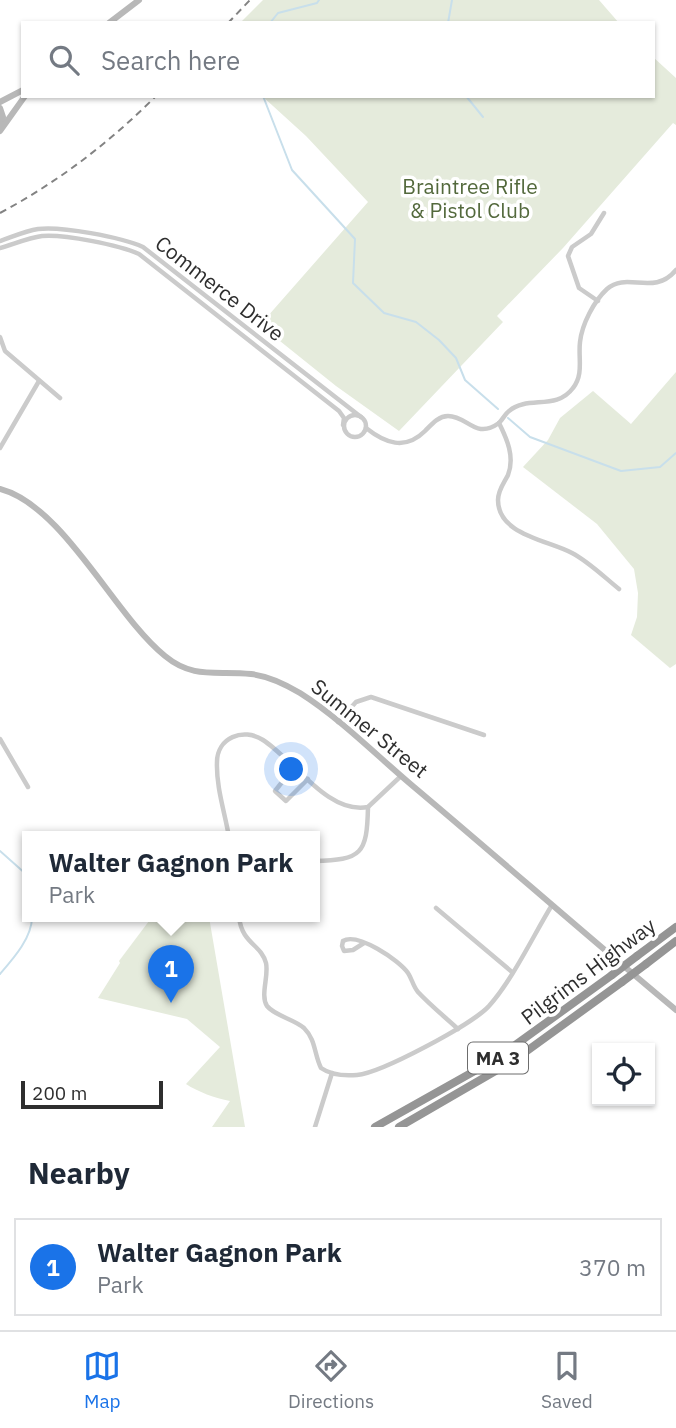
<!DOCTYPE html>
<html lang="en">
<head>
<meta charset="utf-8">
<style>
  :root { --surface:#fff; --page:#f6f6f7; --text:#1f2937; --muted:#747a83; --line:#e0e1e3; --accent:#1a73e8 }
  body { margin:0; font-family:"IBM Plex Sans",sans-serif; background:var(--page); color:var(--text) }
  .controls { position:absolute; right:21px; bottom:21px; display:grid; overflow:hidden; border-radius:0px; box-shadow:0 2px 5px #0004 }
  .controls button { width:63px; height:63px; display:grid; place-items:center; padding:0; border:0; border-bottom:2px solid var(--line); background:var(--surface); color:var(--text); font:35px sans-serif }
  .scale { position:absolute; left:21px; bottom:18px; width:142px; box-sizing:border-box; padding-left:7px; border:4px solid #2e2e2e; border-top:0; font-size:19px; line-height:24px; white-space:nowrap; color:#2e2e2e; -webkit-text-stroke:5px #fff; paint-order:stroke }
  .you { position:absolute; left:292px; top:770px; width:24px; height:24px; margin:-18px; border:5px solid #fff; border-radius:50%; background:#1a73e8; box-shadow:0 0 0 10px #1a73e833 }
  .badge { display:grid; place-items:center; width:46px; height:46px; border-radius:50%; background:var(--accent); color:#fff; font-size:23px; font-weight:700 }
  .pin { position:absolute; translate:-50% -58px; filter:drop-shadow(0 2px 4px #0008) }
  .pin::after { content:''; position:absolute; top:37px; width:24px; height:21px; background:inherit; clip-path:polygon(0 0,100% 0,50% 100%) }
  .popup { position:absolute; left:22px; top:831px; width:298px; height:91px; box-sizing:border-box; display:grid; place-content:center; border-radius:0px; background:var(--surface); filter:drop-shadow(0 2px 5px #0005); font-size:23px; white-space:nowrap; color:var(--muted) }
  .popup b { font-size:26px; color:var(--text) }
  .popup::after { content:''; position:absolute; left:50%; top:100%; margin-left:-14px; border:14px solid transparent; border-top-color:var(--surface) }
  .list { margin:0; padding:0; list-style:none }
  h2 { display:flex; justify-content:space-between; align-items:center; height:91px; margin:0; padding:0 28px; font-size:30px }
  h2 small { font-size:23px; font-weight:400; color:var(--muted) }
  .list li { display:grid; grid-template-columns:46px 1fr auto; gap:21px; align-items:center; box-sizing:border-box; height:98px; margin:0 14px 14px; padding:0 14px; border:2px solid var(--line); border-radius:0px }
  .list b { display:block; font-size:26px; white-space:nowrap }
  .list p { margin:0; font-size:23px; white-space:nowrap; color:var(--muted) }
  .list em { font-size:23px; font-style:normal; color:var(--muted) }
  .icon { flex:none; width:38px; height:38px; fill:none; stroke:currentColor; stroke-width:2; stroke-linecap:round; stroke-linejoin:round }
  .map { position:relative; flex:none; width:676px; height:1127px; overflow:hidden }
  .search { position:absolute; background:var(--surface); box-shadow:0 2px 5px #0004; left:21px; right:21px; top:21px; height:77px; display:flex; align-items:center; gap:18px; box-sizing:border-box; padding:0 24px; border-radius:0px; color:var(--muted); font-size:26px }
  .sheet { height:203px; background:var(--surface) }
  nav { display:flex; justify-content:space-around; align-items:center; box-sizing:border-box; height:98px; border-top:2px solid var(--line); background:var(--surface); font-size:19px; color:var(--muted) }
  nav a { display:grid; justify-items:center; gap:4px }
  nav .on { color:var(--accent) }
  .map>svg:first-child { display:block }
</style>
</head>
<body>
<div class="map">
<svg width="676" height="1127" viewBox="0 0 676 1127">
  <rect width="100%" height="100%" fill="#fff"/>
  <!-- green -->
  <g fill="#e5ebdc">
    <path d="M263,0H599L619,23H240Z"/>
    <path d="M653,57L676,78V125L673,123L563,248L497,316L503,322L399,431L336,386L260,325L368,202L306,136L262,96H653Z"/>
    <path d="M676,372V664L670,668L631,635L637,617L638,593L634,569L597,524L523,467L548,440L560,418L593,391L631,424Z"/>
    <path d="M152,917H209L245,1127H212L230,1101C215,1098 198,1092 186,1084L220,1047L187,1019L98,998L120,963L119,961Z"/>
  </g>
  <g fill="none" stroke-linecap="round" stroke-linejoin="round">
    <!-- stream -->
    <g stroke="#c8dfeb" stroke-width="2">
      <path d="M270,23L278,13L317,3L319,0"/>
      <path d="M448,23L452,0"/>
      <path d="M263,96L292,170L355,239L353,283L384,313L416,322L439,340L456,358L465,380L498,409"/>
      <path d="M466,96L483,117"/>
      <path d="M508,418L530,437L621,471L660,467L676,453"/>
      <path d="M0,851L27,875"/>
      <path d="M0,974C13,959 32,938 32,917"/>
    </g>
    <!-- street -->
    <g stroke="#cbcbcb" stroke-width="4.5">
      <path d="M0,241C12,237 25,231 38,229C61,226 121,237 143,247L361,417"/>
      <path d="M0,248C14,244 28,238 42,236C64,234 119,245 139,254L339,411L344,418L343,425"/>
      <path d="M598,301L579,288L568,256L572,247L591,234L604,213"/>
      <path d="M0,337L5,351L60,398"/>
      <circle cx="355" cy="426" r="11"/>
      <path d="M499,423C503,419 505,414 509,411C528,395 556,411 573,388C584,374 578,358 580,342C582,324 594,301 607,289C627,271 654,297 676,270"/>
      <path d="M499,423C507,439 515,457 508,475C504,483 498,490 498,500C498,535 548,540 572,553C589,562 604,577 619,589"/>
      <path d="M366,428C385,443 405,451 425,431C431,425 438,416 448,416C468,416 475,440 499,423"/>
      <path d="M0,448L39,381"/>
      <path d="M338,722L356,702L371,697L484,735"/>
      <path d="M0,739L28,787"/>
      <path d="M294,767L275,791L286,801L308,779"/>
      <path d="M229,837C225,813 216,787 217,762C217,738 243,727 263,740C293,759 328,815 368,807L401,776"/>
      <path d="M314,861C362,860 367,854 368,807"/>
      <path d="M436,908L512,972"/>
      <path d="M239,917C242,944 261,944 266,963C269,976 260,995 267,1006C275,1016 294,1019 304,1028C316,1040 314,1054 321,1068C331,1075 345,1076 357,1075C381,1073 473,1024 489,1006C513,979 533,936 552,905"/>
      <path d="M364,943L353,950L344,951L342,946L343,941C357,932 399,960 408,973C412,979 413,986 418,992C430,1005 445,1017 458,1029"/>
      <path d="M315,1127L332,1073"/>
    </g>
    <!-- secondary -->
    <g stroke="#b8b8b8" stroke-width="6">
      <path d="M109,23L139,0"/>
      <path d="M0,102L23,90"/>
      <path d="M0,108L3,117L2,126"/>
      <path d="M0,131L25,96"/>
      <path d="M0,489C64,506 114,615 165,656C194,680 218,670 251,674C268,676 285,684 300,693C341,719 377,756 414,787C502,861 588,937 676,1010"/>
    </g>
    <!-- highway -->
    <g stroke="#959595" stroke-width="8">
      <path d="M637,956L676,927"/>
      <path d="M646,964L676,941"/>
      <path d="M375,1127L496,1059L612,975"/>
      <path d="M399,1127L513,1061L622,982"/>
    </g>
    <!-- rail -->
    <g stroke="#838383" stroke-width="2" stroke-dasharray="7 5" stroke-linecap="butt">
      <path d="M228,23L250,0"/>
      <path d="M0,213C58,182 109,143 156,96"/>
    </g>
    <!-- highway-bridge -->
    <g stroke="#959595" stroke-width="8">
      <path d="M612,975L637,956"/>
      <path d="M622,982L646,964"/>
    </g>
  </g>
  <g text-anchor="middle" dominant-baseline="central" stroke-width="7" stroke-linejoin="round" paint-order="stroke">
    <!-- shield labels -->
    <rect fill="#fff" stroke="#6d6d6d" stroke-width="2" x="468" y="1042.5" width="60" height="31" rx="5"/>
    <g font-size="19" font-weight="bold" fill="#2e2e2e">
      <text x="498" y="1058">MA 3</text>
    </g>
    <!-- park labels -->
    <g font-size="21" fill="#53693c" stroke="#fff">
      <text x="470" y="186">Braintree Rifle<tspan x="470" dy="24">&amp; Pistol Club</tspan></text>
    </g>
    <!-- street labels -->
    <g font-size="21" fill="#2e2e2e" stroke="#fff">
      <text transform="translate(220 288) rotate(38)">Commerce Drive</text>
      <text transform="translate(370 728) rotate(39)">Summer Street</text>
      <text transform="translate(588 971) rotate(-37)">Pilgrims Highway</text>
    </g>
  </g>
</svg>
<div class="controls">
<button><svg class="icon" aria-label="locate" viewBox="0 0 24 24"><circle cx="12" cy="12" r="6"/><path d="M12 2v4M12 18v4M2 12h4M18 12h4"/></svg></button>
</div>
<div class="scale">200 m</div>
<div class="you"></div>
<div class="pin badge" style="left:171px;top:1003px">1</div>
<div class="popup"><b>Walter Gagnon Park</b>Park</div>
<div class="search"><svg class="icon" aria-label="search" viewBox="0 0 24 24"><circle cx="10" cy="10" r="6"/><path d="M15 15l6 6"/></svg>Search here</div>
</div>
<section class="sheet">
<h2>Nearby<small></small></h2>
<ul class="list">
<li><span class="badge">1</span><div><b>Walter Gagnon Park</b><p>Park</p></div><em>370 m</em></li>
</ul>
</section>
<nav>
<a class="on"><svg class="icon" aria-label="map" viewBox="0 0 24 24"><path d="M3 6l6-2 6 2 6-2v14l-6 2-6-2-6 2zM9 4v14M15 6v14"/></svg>Map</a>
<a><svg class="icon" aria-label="directions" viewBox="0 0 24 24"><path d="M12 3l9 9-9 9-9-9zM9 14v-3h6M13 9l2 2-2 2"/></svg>Directions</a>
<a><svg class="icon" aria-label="saved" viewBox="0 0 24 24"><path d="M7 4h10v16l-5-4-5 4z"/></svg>Saved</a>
</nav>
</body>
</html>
